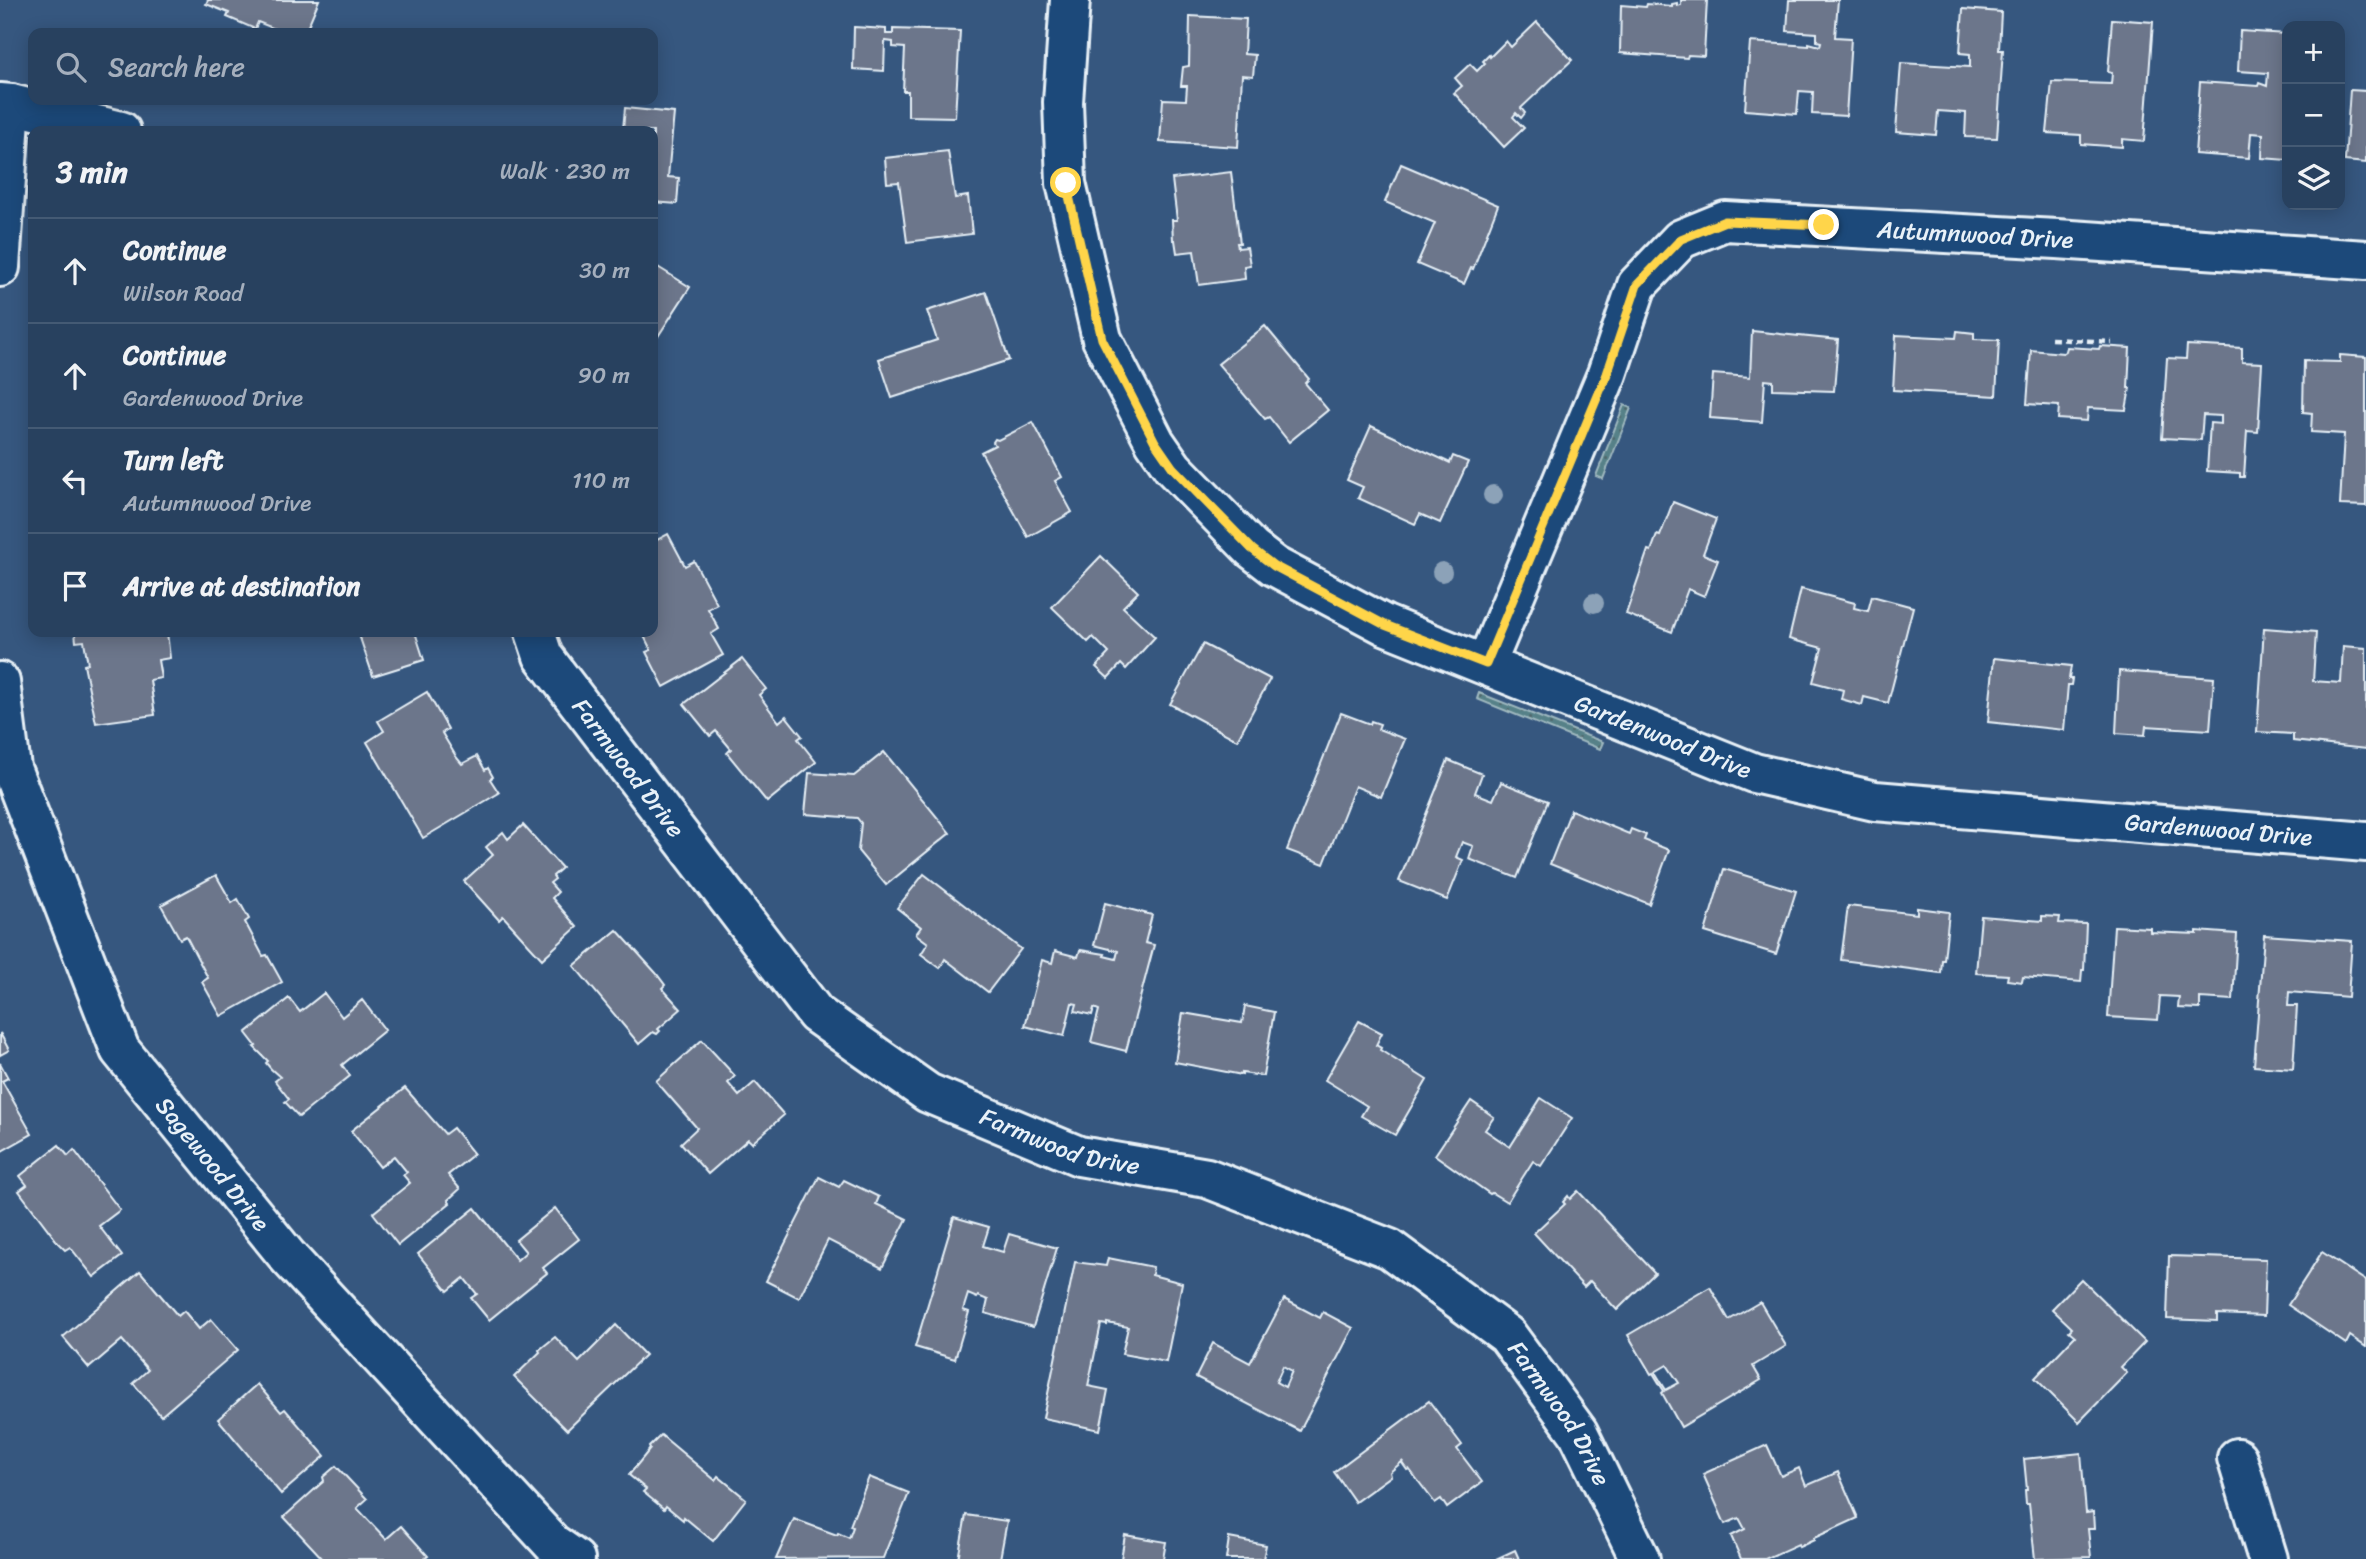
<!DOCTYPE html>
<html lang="en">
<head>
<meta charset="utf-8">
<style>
  :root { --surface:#28415f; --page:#344c68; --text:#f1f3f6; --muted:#a5afbd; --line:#445a74 }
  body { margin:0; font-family:Sriracha,sans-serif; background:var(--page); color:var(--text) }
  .controls { position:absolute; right:21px; top:21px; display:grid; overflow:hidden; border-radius:14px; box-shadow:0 4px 18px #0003 }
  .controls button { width:63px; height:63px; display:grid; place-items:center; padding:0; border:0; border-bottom:2px solid var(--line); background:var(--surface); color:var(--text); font:35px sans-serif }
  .stop { position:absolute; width:21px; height:21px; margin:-16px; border:5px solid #ffd54a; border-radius:50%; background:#fff }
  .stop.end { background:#ffd54a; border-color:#fff; box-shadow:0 2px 7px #0008 }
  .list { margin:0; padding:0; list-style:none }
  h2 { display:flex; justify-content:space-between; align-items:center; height:91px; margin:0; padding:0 28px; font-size:30px }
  h2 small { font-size:23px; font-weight:400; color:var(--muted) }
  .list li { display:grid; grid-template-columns:46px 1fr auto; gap:21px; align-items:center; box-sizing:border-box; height:105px; padding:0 28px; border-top:2px solid var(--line) }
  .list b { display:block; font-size:26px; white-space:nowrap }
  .list p { margin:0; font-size:23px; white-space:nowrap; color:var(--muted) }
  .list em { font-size:23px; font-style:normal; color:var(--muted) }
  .icon { flex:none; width:38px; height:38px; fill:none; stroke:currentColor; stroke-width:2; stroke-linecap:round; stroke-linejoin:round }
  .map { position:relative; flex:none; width:2366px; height:1559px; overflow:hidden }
  .search { position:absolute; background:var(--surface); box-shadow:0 4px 18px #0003; left:28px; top:28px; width:630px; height:77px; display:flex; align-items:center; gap:18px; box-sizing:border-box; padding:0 24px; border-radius:14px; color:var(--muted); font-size:26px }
  .panel { position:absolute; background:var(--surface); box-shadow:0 4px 18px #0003; left:28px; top:126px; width:630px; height:511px; border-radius:14px }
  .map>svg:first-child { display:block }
</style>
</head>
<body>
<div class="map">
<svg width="2366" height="1559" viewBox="0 0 2366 1559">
  <defs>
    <pattern id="grass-dots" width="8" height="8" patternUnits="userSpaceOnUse" patternTransform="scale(1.75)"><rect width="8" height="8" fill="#578188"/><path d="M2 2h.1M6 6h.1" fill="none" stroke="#4f676c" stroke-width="1.8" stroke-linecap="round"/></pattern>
  </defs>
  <rect width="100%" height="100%" fill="#36577f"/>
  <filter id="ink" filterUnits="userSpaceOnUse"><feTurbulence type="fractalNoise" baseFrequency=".0143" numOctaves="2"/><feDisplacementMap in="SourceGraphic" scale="14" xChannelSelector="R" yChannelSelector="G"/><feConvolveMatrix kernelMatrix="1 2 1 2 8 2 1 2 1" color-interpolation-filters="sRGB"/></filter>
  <g filter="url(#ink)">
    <!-- grass -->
    <g fill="url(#grass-dots)" stroke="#a0b9c0" stroke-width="2">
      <path d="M1624,405L1631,408L1603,479L1596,476Z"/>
      <path d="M1479,693L1603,742L1600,749L1477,699Z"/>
    </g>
    <!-- building -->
    <g fill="#6c768b" stroke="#e8f1f8" stroke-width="2" fill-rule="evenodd">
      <path d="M208,0H319L305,33H285L258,22L255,29L227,17L229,13L206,4Z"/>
      <path d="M1681,0H1707L1704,56L1688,55L1687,58L1620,53L1621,5L1646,7L1647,4L1672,6V4L1677,3V6L1681,5Z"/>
      <path d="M1789,0H1838L1835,37L1851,38L1846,116L1812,114L1813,92L1799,91L1797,114L1745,110L1750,42L1809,46V43L1820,46L1821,42L1817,41V33L1787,31Z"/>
      <path d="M1963,9L2001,12L1999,50H2003L1997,138L1965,137L1966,113L1938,111L1936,135L1896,132L1901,63L1970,67V54L1960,53Z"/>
      <path d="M1190,16L1246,19L1244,54L1255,55L1253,76L1242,75L1238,147L1160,142L1163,99L1186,100L1187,86H1181L1183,67L1189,66Z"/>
      <path d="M2112,19L2153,22L2144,141L2122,139V147L2081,144V135L2047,133L2052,82L2111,84L2112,73L2108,72Z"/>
      <path d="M1537,22L1572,60L1521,108L1525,113L1521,118L1516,113L1513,117L1524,128L1504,147L1454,93L1462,86L1455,78L1470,64L1477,71L1485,63L1483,61L1489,55L1490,57L1506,41L1511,47Z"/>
      <path d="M854,27L886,29V34H893V29L960,31L955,117L908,116V91H903L905,48L893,47V42L885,41L884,71L853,69Z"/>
      <path d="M2240,31L2287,34V160L2262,158L2263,134L2251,133L2249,158L2195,154L2200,82L2258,86L2259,83L2267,86L2268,73L2238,71Z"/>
      <path d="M2350,90L2366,91V163L2345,161Z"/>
      <path d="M625,108L674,113L668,177L679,178L677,204L653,202V131H616V128L623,129Z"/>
      <path d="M948,151L955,198L968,196L972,234L907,242L899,182L887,183L885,158Z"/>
      <path d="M1401,164L1498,205L1473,269L1471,268L1464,284L1417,264L1435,223L1385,202Z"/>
      <path d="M1231,172L1240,243H1237L1238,248L1247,247L1250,265L1244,266L1245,279L1199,285L1194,251L1177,253L1175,240H1173L1172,220H1177L1172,179Z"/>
      <path d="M653,264L690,287L653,344Z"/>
      <path d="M986,292L1009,360L892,398L879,359L937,340L927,311Z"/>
      <path d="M1265,326L1309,379L1305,383L1328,410L1289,442L1269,417L1265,419L1218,364Z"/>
      <path d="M1752,331L1838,340L1834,391L1773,389V381L1765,380L1762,422L1710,418L1713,374L1750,377Z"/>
      <path d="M1957,331L1974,333V339L1999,340L1996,396L1893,390L1896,335L1956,338Z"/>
      <path d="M2187,345L2242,348V362L2262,363L2258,432L2247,431L2244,477H2240V473L2207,471L2210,423L2221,424V416L2203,415L2201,440L2162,438L2167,358L2186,359Z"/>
      <path d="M2100,346L2130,348L2128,388H2130L2126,410L2088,408L2087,421L2058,419L2059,406L2027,404L2031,350L2063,353L2066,351L2067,347L2099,349Z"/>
      <path d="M2340,355L2366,357V506L2340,505L2344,434L2311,432L2312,413L2303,412L2304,361L2340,362Z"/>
      <path d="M1033,422L1062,477L1055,481L1072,512L1028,537L981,452L995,445L993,442L995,439L998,440Z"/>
      <path d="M1371,426L1450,463L1453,456L1468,462L1440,523L1420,514L1415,524L1358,498L1363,487L1347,480Z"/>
      <path d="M1673,502L1716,519L1703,554L1718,560L1704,596L1688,589L1672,632L1626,614L1648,550L1651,551L1657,535L1660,536Z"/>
      <path d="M668,534L685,566L694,561L717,604L708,609L719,629L711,634L723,655L664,687L646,652L651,650L642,632H653V542Z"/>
      <path d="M1101,556L1138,592L1123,607L1155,637L1126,669L1121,664L1108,678L1096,667L1109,653L1093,637L1088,642L1052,607Z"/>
      <path d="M1801,589L1855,603L1854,608L1868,611L1872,596L1913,607L1888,703L1864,697L1862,705L1841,699L1843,690L1813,682L1822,648L1789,639Z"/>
      <path d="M2264,628L2316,632L2313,681L2341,683L2343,646L2366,648V749L2293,741V734L2257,732Z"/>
      <path d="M75,632H167L170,658L158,660L161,678L150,680L155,715L96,723L84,665L88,664L84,641L76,642Z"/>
      <path d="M358,632H415L424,660L373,676Z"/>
      <path d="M1203,644L1270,679L1237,740L1170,704Z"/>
      <path d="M1994,658L2071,666L2069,679H2072L2071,685H2068L2064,730L1988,722Z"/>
      <path d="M742,659L766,689L759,695L779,722L786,716L802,736L798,739L816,762L767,802L727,753L731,749L716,731L710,736L684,704Z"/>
      <path d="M2119,671L2214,678L2210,730L2146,726L2145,735L2116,733Z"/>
      <path d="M427,692L448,729L442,733L457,758L462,764L477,756L485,770L488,768L493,777L490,779L499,793L423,838L367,742L384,731L378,721Z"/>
      <path d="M1341,713L1370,724L1371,721L1380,724L1378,729L1405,739L1381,797L1355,786L1324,864L1287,850Z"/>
      <path d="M884,752L950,833L886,885L858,851L861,823L857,818L805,814L809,773L854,776Z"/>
      <path d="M1448,760L1482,774L1475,793L1493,800L1501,782L1548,801L1517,878L1469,859L1473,846L1462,842L1456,857L1463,860L1447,900L1399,881Z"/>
      <path d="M1571,810L1629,834L1631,829L1646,835L1644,840L1669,850L1649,904L1550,864Z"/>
      <path d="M523,825L562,868L553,876L555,879L550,883L558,892L552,898L577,927L542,959L503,916L499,920L464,881L493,855L486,847L503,832L508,839Z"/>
      <path d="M1724,869L1796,891L1776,954L1705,932Z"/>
      <path d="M924,874L1021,949L988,992L945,959L940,968L921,954L928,943L916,934L921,927L897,908Z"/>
      <path d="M216,875L232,903L238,899L249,919L245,922L263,956L267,955L282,982L221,1016L202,982L208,978L186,936L180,939L161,905Z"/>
      <path d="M1105,903L1152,915L1145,943L1154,945L1126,1051L1091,1042L1099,1010L1094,1008L1092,1015L1075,1011L1077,1004L1072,1003L1064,1036L1025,1026L1042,960L1052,963L1055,951L1078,957L1080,950L1105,954L1104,956L1116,959L1118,951L1094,945Z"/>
      <path d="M1848,906L1917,914V908L1949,912L1944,960H1942L1941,973L1841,960Z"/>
      <path d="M1981,916L2042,921V916L2060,917L2059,923L2086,924L2084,970H2082L2081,982L2023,977L2022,982L2007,980L2008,975L1976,973Z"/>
      <path d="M2114,926L2150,928V932L2197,934V931L2237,934L2233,1000L2200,998V1009L2178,1008L2179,997L2160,996L2158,1020L2108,1017Z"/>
      <path d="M617,930L656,973L665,985L662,988L681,1009L658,1029L660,1031L657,1034L653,1032L639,1044L574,966Z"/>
      <path d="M2264,935L2352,941L2348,997L2289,992L2288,1006H2297L2293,1069L2254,1066Z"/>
      <path d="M324,993L342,1017L362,1000L385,1030L342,1065L350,1076L299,1117L285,1102L289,1099L275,1081L280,1077L271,1069L266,1063L268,1061L254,1047L256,1046L246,1033L289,998L300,1012Z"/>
      <path d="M1245,1006L1274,1012L1263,1076L1242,1073V1075L1175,1062L1183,1013L1242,1023Z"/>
      <path d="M1359,1021L1382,1033L1376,1045L1381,1048L1380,1050L1427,1080L1395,1135L1361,1116L1367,1106L1325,1080Z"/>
      <path d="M0,1033L9,1050L0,1055Z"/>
      <path d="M702,1040L735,1076L728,1083L739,1096L755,1082L784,1115L752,1143L748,1139L708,1174L681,1143L697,1128L656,1081Z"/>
      <path d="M0,1063L8,1078L2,1081L32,1134L0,1152Z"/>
      <path d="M405,1088L445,1134L453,1128L474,1154L448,1175L460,1189L448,1200L450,1203L398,1245L373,1213L410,1183L403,1175L407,1172L394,1156L380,1167L351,1131Z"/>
      <path d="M1541,1098L1572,1118L1541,1166L1533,1161L1507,1202L1492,1193L1490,1194L1435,1155L1471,1101L1494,1117L1485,1130L1510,1147Z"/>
      <path d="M59,1145L68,1156L74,1150L120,1210L99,1226L122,1256L94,1277L70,1247L65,1250L59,1244L19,1191L27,1185L20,1176Z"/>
      <path d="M819,1177L839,1187L844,1180L879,1197L876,1204L907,1219L882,1268L828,1240L799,1298L766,1281Z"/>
      <path d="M1578,1191L1655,1273L1617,1310L1590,1281L1584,1287L1534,1233L1565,1204L1563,1202L1568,1196L1570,1199Z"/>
      <path d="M475,1208L517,1260L526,1252L516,1240L555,1208L579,1239L543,1268L547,1273L489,1320L471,1298L477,1294L464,1278L448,1291L418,1254Z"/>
      <path d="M954,1217L989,1227L983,1246L1003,1252L1009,1234L1057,1248L1033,1327L985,1313L988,1300L978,1296L977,1298L968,1294L963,1310L969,1312L955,1359L915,1347Z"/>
      <path d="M2322,1252L2366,1281V1347L2350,1336L2346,1344L2288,1305Z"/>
      <path d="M2169,1256L2266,1259L2264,1316L2217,1314V1321L2167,1319Z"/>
      <path d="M1108,1258L1153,1267L1152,1275L1182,1283L1166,1362L1122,1354L1128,1327L1107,1323V1325L1101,1324L1088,1386L1108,1390L1100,1430L1043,1418L1075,1262L1106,1266Z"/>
      <path d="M140,1271L178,1316L184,1311L199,1329L211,1319L238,1350L161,1416L133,1383L148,1370L122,1340L89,1368L63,1337Z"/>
      <path d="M2081,1279L2145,1342L2121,1367L2127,1373L2079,1422L2035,1378L2075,1336L2069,1331L2072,1328L2052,1309Z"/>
      <path d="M1710,1287L1729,1320L1760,1302L1786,1346L1753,1366L1761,1380L1681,1427L1662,1393L1664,1391L1653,1373L1651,1374L1628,1335ZM1667,1365L1679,1383L1666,1390L1655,1372Z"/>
      <path d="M1284,1299L1320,1318L1323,1312L1353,1328L1300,1431L1196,1377L1213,1343L1250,1363ZM1283,1366L1292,1371L1285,1387L1276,1382Z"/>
      <path d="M616,1325L645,1355L567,1430L514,1377L540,1352L539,1350L555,1337L579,1362Z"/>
      <path d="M257,1384L281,1412L285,1409L325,1456L281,1494L218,1419Z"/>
      <path d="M1429,1401L1462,1445L1457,1449L1482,1482L1447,1508L1441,1499L1435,1503L1409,1469L1407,1470L1402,1463L1403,1461L1390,1472L1391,1476L1355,1502L1334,1472Z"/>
      <path d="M661,1435L715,1480L718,1476L746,1499L713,1541L684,1517L683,1520L666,1506L664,1509L643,1492L646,1489L629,1475L650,1449L649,1447Z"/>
      <path d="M1767,1445L1781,1476L1799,1468L1806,1486L1838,1472L1858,1518L1814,1538V1540L1799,1547L1798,1544L1765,1559H1741L1731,1536L1745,1529L1739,1518L1725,1524L1703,1474Z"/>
      <path d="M2081,1453L2086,1513L2093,1512L2094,1529H2088L2091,1557L2035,1559L2029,1504H2026L2025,1490H2027L2024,1459Z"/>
      <path d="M336,1466L367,1499L357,1508L386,1539L401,1526L428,1556L424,1559H323L284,1517L324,1481L323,1477Z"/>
      <path d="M869,1477L909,1493L883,1558L776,1559L794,1519L837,1535L838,1533L849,1538L853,1527L850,1526Z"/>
      <path d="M966,1515L1007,1521L1000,1559H958Z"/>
      <path d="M1125,1535L1166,1542L1163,1559H1121Z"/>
      <path d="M1229,1538L1266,1545L1263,1559H1226Z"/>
      <path d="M1515,1550L1519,1559H1496Z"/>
    </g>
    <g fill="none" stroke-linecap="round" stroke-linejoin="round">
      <!-- minor casing -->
      <g stroke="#e8f1f8" stroke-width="44">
        <g id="minor">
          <path id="s1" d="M1070,0L1063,102L1066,183L1102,339L1155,442L1173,468L1252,549L1274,566L1385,625L1754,773L1875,801L2366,842"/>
          <path d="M0,103L11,104L121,131"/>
          <path d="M0,267L11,104"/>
          <path id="s2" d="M535,632L543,656L816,1014L928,1093L1079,1156L1207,1178L1390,1249L1507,1335L1578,1432L1640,1559"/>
          <path id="s3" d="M1486,664L1607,374L1637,285L1681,239L1725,221L2057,239L2366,260"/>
          <path id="s4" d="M0,682L11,768L120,1050L288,1257L552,1543L575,1559"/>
          <path d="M2237,1458L2268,1559"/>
        </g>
      </g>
      <!-- path -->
      <path stroke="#e8f1f8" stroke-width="4.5" stroke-dasharray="7 5" stroke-linecap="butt" d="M2051,339L2112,342"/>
      <!-- minor -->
      <use href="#minor" stroke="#1f4a7a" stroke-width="38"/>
    </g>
    <!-- trees -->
    <g fill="#8ca2b8">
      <circle cx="1493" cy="495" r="10"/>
      <circle cx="1442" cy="572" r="10"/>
      <circle cx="1594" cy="603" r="10"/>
    </g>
  </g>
  <g fill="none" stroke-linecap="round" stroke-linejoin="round" filter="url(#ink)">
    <!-- route -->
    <path stroke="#ffd54a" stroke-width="9" d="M1066,183L1102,339L1155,442L1173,468L1252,549L1274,566L1385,625L1486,664L1607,374L1637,285L1681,239L1725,221L1824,225"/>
  </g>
  <g text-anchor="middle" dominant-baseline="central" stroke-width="6" stroke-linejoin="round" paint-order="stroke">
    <!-- street labels -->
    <g font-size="24" fill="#e8f1f8" stroke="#1f4a7a">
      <text stroke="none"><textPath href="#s3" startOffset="770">Autumnwood Drive</textPath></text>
      <text stroke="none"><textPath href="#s1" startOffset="1057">Gardenwood Drive</textPath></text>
      <text stroke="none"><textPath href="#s2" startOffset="166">Farmwood Drive</textPath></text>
      <text stroke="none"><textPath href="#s1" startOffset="1624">Gardenwood Drive</textPath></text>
      <text stroke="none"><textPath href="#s2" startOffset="754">Farmwood Drive</textPath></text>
      <text stroke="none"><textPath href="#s4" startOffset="536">Sagewood Drive</textPath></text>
      <text stroke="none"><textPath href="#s2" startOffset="1342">Farmwood Drive</textPath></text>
    </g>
  </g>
</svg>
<div class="controls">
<button>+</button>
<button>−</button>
<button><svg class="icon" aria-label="layers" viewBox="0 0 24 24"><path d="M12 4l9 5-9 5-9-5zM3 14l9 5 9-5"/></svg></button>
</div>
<div class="stop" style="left:1066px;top:183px"></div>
<div class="stop end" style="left:1824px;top:225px"></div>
<div class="search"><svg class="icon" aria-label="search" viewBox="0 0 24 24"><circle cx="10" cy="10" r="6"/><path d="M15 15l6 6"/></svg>Search here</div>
<section class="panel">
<h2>3 min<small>Walk · 230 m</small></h2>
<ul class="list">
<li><svg class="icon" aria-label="ahead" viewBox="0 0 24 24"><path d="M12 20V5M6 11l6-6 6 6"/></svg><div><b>Continue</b><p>Wilson Road</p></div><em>30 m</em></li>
<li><svg class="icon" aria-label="ahead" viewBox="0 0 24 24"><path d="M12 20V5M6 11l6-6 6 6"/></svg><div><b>Continue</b><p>Gardenwood Drive</p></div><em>90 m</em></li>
<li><svg class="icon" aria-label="left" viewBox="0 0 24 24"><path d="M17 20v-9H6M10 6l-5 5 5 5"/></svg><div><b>Turn left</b><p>Autumnwood Drive</p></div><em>110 m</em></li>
<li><svg class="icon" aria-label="arrive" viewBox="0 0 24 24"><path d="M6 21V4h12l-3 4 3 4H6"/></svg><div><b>Arrive at destination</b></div></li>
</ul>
</section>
</div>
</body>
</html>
